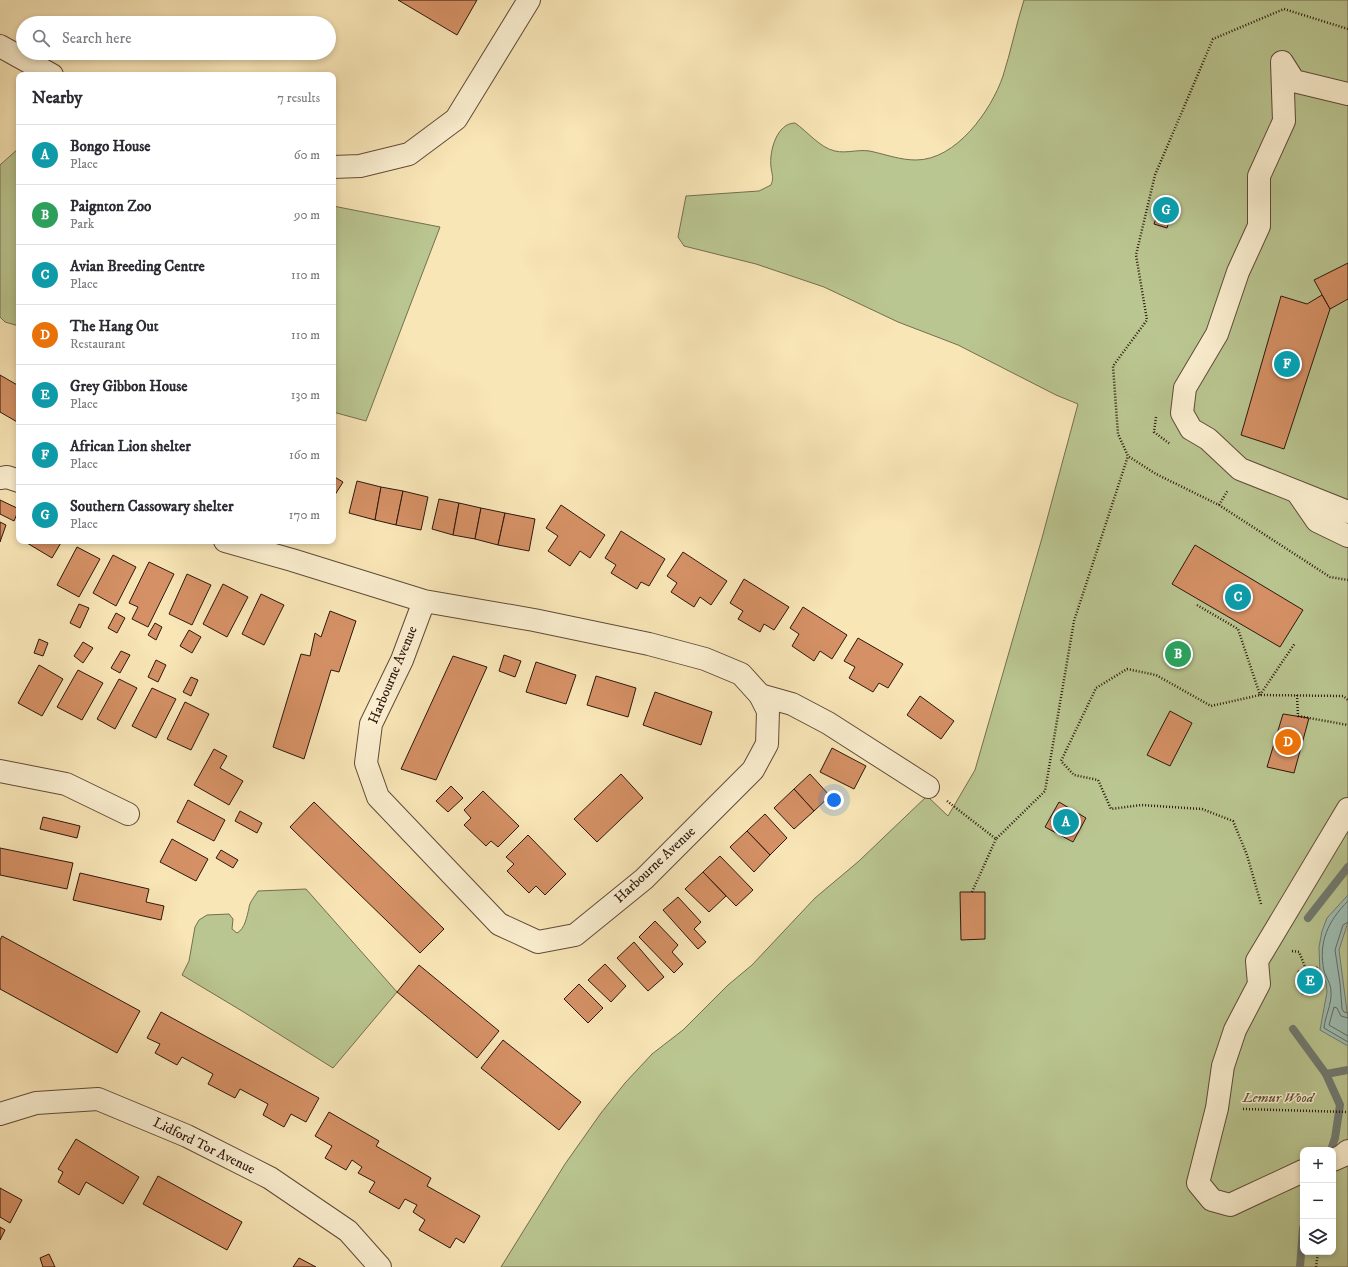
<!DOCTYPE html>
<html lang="en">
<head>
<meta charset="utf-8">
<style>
  :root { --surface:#fff; --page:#f2f2f3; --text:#2b2b33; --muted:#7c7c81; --line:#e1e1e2; --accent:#8f2418 }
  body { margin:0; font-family:"IM FELL DW Pica",serif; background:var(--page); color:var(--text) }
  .controls { position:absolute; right:12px; bottom:12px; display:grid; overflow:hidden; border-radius:8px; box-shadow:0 2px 6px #0003 }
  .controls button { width:36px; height:36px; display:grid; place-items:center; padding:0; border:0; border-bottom:1px solid var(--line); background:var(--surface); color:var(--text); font:20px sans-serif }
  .you { position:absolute; left:834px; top:800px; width:14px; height:14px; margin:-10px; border:3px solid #fff; border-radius:50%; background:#1a73e8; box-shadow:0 0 0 6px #1a73e833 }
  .badge { display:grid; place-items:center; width:26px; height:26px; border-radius:50%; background:var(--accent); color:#fff; font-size:13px; font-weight:700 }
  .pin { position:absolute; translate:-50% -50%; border:2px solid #fff; box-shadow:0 1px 4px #0006 }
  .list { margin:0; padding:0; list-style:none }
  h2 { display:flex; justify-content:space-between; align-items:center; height:52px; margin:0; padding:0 16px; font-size:17px }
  h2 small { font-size:13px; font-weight:400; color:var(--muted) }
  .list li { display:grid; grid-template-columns:26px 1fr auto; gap:12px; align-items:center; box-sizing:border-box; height:60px; padding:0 16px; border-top:1px solid var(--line) }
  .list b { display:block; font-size:15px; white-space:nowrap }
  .list p { margin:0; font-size:13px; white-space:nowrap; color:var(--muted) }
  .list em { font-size:13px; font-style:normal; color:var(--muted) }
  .icon { flex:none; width:22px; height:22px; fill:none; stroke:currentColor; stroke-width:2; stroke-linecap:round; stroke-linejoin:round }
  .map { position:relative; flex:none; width:1348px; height:1267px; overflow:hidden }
  .search { position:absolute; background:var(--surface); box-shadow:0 2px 6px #0003; left:16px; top:16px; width:320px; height:44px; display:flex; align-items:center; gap:10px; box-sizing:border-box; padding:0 14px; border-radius:22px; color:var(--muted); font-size:15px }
  .panel { position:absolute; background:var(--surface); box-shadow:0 2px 6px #0003; left:16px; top:72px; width:320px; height:472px; border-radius:8px }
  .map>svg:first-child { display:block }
</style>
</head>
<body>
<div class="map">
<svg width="1348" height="1267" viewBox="0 0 1348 1267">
  <rect width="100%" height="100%" fill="#f9e6b7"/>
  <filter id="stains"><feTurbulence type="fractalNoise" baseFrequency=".005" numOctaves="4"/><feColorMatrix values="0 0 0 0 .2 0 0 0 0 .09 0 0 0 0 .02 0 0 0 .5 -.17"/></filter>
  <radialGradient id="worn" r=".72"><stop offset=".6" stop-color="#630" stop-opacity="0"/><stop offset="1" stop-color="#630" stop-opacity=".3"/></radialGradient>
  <!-- green -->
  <g fill="#bac691" stroke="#746e50" fill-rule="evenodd">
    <path d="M1024,0H1348V1267H501L565,1164L601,1113L625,1083L652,1054L683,1030L728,985L752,965L815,898L859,861L927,796L948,816L975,770L1042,538L1078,404L1056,395L958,345L898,322L824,287L756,264L684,246L678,237L686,196L759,191L771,185C774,178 772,175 771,167C769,151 777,123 795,123C807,131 820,148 835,151C847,154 861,148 874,152C887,155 901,160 916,160C956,160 991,111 1003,76C1011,51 1016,25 1024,0ZM1303,1150H1333V1252H1303Z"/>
    <path d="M19,148V326L5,322L0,317V165Z"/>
    <path d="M333,206L440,227L366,421L333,412Z"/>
    <path d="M306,889L397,992L333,1068L242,1011L182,975L189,961L195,927L199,920L207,915L229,914L233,919L232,929L237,933C245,929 247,916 249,908C249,903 255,896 258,891Z"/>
  </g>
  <!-- water -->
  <path fill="#9ebeb4" stroke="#717b72" d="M1348,895V922L1339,950L1348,1019V1046L1320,1030L1327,992L1326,982L1320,973L1319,947L1322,931L1327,918Z"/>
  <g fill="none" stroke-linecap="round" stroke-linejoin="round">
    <!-- shore -->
    <g stroke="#666a61" stroke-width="1">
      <path d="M1348,901C1328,921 1318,942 1324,971C1326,978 1331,983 1331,992C1332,1004 1325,1016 1324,1028L1348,1042"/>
      <path d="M1348,922L1343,925L1335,950L1340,983L1342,1009L1344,1012L1348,1013"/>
      <path d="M1348,1018L1341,1016L1337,1008L1334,1007L1329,1025L1348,1036"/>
    </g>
    <!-- stream -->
    <g stroke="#717b72" stroke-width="8">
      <path d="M1308,918L1348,867"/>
      <path d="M1293,1029L1326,1074"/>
      <path d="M1331,1150L1335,1138L1340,1105L1326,1074L1348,1070"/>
      <path d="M1300,1267L1303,1228"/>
    </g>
  </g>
  <!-- building -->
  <g fill="#d59165" stroke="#2d170e">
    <path d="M398,0H477L457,35Z"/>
    <path d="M1163,199L1175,203L1167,228L1154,224Z"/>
    <path d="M1348,263V299L1330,309L1314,280Z"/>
    <path d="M1322,295L1330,309L1284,449L1241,435L1281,296L1307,304Z"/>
    <path d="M0,375L19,386V423L0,412Z"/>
    <path d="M333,476L343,482L333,498Z"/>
    <path d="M357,481L381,487L375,520L349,513Z"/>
    <path d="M381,487L403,491L396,525L375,520Z"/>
    <path d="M403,491L428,497L421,530L396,525Z"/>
    <path d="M439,499L459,503L453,535L432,529Z"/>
    <path d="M0,500L19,509L14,521L0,514Z"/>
    <path d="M459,503L481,508L475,539L453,535Z"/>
    <path d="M561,505L605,535L590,558L580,551L570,566L548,551L558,536L546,528Z"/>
    <path d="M481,508L505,513L498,545L475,539Z"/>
    <path d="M505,513L535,519L529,551L498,545Z"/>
    <path d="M0,522L6,525L0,542Z"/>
    <path d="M621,531L665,559L649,586L641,582L637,589L611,573L616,565L605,558Z"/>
    <path d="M28,541H62L52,558L27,543Z"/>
    <path d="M1195,545L1303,610L1280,647L1172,584Z"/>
    <path d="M77,547L100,559L79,597L57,585Z"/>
    <path d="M683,552L727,581L711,605L700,597L694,607L671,592L677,583L667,576Z"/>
    <path d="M113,555L136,567L116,606L93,593Z"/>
    <path d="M149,562L174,574L148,627L132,619L138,607L129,603Z"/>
    <path d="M187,574L211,585L192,625L169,614Z"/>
    <path d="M744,579L789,607L774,630L764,624L760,632L738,619L743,611L730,603Z"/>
    <path d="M223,584L248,597L227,637L203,624Z"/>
    <path d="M261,594L284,605L264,645L242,634Z"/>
    <path d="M79,604L89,608L80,628L70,623Z"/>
    <path d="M803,607L847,635L832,659L820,651L814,661L792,646L799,634L790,628Z"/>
    <path d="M330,611L356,621L339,672L331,670L304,759L273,747L301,654L310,656L315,633L321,637Z"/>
    <path d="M116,613L125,618L117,633L108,628Z"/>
    <path d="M155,623L162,627L156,640L148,635Z"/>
    <path d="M189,630L201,637L192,653L180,646Z"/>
    <path d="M858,638L903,664L888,688L879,683L873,692L849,678L855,667L844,661Z"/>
    <path d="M39,639L48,643L43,656L34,653Z"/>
    <path d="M83,642L93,648L83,663L74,656Z"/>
    <path d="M121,651L130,655L120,673L111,668Z"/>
    <path d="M504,655L521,661L515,677L499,671Z"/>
    <path d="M453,656L487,667L436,780L401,769Z"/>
    <path d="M156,660L166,665L158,682L148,677Z"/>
    <path d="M536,662L576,675L566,704L526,692Z"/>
    <path d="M39,665L63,679L42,716L18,703Z"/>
    <path d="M78,670L103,683L82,720L57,707Z"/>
    <path d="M596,676L636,688L628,717L587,705Z"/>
    <path d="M191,677L198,680L191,696L183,692Z"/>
    <path d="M119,679L137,688L115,729L97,719Z"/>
    <path d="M152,688L176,699L156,738L132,726Z"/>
    <path d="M655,692L712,712L701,745L643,725Z"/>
    <path d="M920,696L954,721L941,739L907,715Z"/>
    <path d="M185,702L209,714L191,750L167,739Z"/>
    <path d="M1170,711L1192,723L1170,766L1147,755Z"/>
    <path d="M1283,714L1309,718L1294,773L1267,767Z"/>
    <path d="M832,748L866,766L854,789L820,772Z"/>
    <path d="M214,749L227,756L220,768L243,781L229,805L194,785Z"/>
    <path d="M621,774L643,798L597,842L574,819Z"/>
    <path d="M810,774L830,796L814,811L794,789Z"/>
    <path d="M451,786L463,798L448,812L436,801Z"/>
    <path d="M794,789L814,811L794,829L774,808Z"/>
    <path d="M483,791L519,826L498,847L491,841L486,846L464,825L471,818L464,810Z"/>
    <path d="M188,800L225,820L214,841L177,822Z"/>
    <path d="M314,802L444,929L420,953L290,827Z"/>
    <path d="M1059,802L1086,818L1073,842L1045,827Z"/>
    <path d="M240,811L262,823L257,833L235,821Z"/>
    <path d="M765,814L787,838L770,855L747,831Z"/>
    <path d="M43,817L80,826L77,838L40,829Z"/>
    <path d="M747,831L770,855L754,872L730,847Z"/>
    <path d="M528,835L566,874L545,895L536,886L529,893L507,871L514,864L506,857Z"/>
    <path d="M172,839L208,859L196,881L160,862Z"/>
    <path d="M0,848L73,863L67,889L0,875Z"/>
    <path d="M221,850L238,860L233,868L216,858Z"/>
    <path d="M720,856L753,890L736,906L703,872Z"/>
    <path d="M703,872L726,896L709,912L685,889Z"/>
    <path d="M80,873L149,889L146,902L164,906L161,920L73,900Z"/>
    <path d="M960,892H985V939L961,940Z"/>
    <path d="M678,897L701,922L694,929L706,942L698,949L663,910Z"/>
    <path d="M655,921L678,945L672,952L683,964L674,973L639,937Z"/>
    <path d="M2,936L140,1011L117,1053L0,989V940Z"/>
    <path d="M634,942L664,977L648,991L617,958Z"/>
    <path d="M605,964L626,986L611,1002L588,980Z"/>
    <path d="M419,965L499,1031L477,1058L397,992Z"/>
    <path d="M1317,967L1321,991L1302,994L1298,971Z"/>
    <path d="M579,984L603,1008L588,1023L564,999Z"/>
    <path d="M161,1012L319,1098L306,1122L291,1114L284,1127L263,1115L268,1104L240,1089L235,1098L208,1084L213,1074L182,1057L177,1065L155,1053L160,1044L147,1038Z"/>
    <path d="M503,1040L581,1102L559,1130L481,1068Z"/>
    <path d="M329,1112L379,1141L376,1146L431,1178L427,1186L480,1216L464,1243L456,1238L450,1248L419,1230L425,1220L413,1212L417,1205L405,1199L399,1209L369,1192L375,1182L358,1173L362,1167L352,1160L346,1170L325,1158L332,1146L315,1136Z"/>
    <path d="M76,1139L139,1177L123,1204L86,1182L79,1195L58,1182L63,1172L58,1169Z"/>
    <path d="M158,1176L242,1222L227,1250L143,1204Z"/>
    <path d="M0,1188L22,1200L10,1223L0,1217Z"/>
    <path d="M0,1227L5,1230L0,1240Z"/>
    <path d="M49,1254L55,1267H43L40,1258Z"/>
    <path d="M299,1258L316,1267H293Z"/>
  </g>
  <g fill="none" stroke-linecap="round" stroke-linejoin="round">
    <!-- minor casing -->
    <g stroke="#604b38" stroke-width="24">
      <g id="minor">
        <path d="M0,46L52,75"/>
        <path d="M1348,94L1294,81L1282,62L1284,121L1259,176V226L1238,272L1217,334L1185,388L1182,413L1191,429L1208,439L1240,469L1348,512"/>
        <path d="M333,167L360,166L409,154L456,119L529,0"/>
        <path d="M0,478L7,477L19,481"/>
        <path d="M1297,492L1317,521L1348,536"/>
        <path d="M225,541L292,560L424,601L534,620L649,644L705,659L741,674L760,695L768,711L767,744L753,770L644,879L575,935L538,942L499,924L378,797L366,763L371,724L402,660L424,601"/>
        <path d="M760,695L792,704L828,723L928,787"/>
        <path d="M0,771L66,784L128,814"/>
        <path d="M0,1114L36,1103L98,1099L187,1136L270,1178L348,1231L380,1267"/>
        <path d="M1333,1160L1342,1156L1348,1151"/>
        <path d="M1303,1171L1230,1205L1212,1200L1198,1183L1217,1108L1223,1066L1235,1030L1259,984L1257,961L1348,809"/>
      </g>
    </g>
    <!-- path -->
    <g stroke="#2d170e" stroke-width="2.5" stroke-dasharray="1 2" stroke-linecap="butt">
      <path d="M1348,29L1284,9L1213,39L1155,175L1136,255L1147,320L1113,366L1118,434L1128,456L1156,474L1219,505L1330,577L1348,580"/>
      <path d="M1156,417L1154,432L1170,444"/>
      <path d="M1219,505L1228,490"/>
      <path d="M1197,605L1238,629L1260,695"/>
      <path d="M1260,695L1295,643"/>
      <path d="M1297,695L1298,716L1348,725"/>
      <path d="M947,801L996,839L1045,791L1074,621L1128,456"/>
      <path d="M972,892L996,839"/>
      <path d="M1261,904L1247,855L1233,821L1202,809L1141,805L1111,809L1098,780L1074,775L1061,761L1096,688L1127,669L1156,675L1211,706L1260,695L1343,696L1348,700"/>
      <path d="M1292,951L1299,952L1306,969"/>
      <path d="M1243,1109L1348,1112"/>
      <path d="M1316,1267L1318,1252"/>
    </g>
    <!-- minor -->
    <use href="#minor" stroke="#fbefd0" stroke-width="22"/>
  </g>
  <g text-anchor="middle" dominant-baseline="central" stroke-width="3" stroke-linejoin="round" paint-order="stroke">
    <!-- street labels -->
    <g font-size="14" fill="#2d170e" stroke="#fbefd0">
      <text transform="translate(393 675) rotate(-67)">Harbourne Avenue</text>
      <text transform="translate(655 865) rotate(-43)">Harbourne Avenue</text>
      <text transform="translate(204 1146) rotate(26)">Lidford Tor Avenue</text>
    </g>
    <!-- park labels -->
    <g font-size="14" font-style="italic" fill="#5e543c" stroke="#fbefd0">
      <text x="1278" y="1098">Lemur Wood</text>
    </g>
  </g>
  <rect width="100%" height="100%" filter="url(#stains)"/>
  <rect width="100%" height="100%" fill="url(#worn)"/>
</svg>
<div class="controls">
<button>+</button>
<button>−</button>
<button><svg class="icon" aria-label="layers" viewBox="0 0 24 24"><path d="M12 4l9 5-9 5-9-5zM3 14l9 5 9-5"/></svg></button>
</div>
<div class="you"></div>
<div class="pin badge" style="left:1066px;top:822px;background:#0f9aa8">A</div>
<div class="pin badge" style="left:1178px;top:654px;background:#2e9e5b">B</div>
<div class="pin badge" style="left:1238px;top:597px;background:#0f9aa8">C</div>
<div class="pin badge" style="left:1288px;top:742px;background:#e8710a">D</div>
<div class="pin badge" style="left:1310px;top:981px;background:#0f9aa8">E</div>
<div class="pin badge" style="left:1287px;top:364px;background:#0f9aa8">F</div>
<div class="pin badge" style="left:1166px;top:210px;background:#0f9aa8">G</div>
<div class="search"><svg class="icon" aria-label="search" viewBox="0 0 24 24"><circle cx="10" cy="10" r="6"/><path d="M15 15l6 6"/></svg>Search here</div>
<section class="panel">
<h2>Nearby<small>7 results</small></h2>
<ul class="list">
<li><span class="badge" style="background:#0f9aa8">A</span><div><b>Bongo House</b><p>Place</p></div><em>60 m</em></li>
<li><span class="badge" style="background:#2e9e5b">B</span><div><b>Paignton Zoo</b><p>Park</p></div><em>90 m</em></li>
<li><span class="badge" style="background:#0f9aa8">C</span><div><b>Avian Breeding Centre</b><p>Place</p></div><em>110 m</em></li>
<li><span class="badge" style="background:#e8710a">D</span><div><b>The Hang Out</b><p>Restaurant</p></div><em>110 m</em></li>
<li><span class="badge" style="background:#0f9aa8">E</span><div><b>Grey Gibbon House</b><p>Place</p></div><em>130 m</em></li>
<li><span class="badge" style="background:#0f9aa8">F</span><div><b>African Lion shelter</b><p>Place</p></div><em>160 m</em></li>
<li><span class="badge" style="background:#0f9aa8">G</span><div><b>Southern Cassowary shelter</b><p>Place</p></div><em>170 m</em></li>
</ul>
</section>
</div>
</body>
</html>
